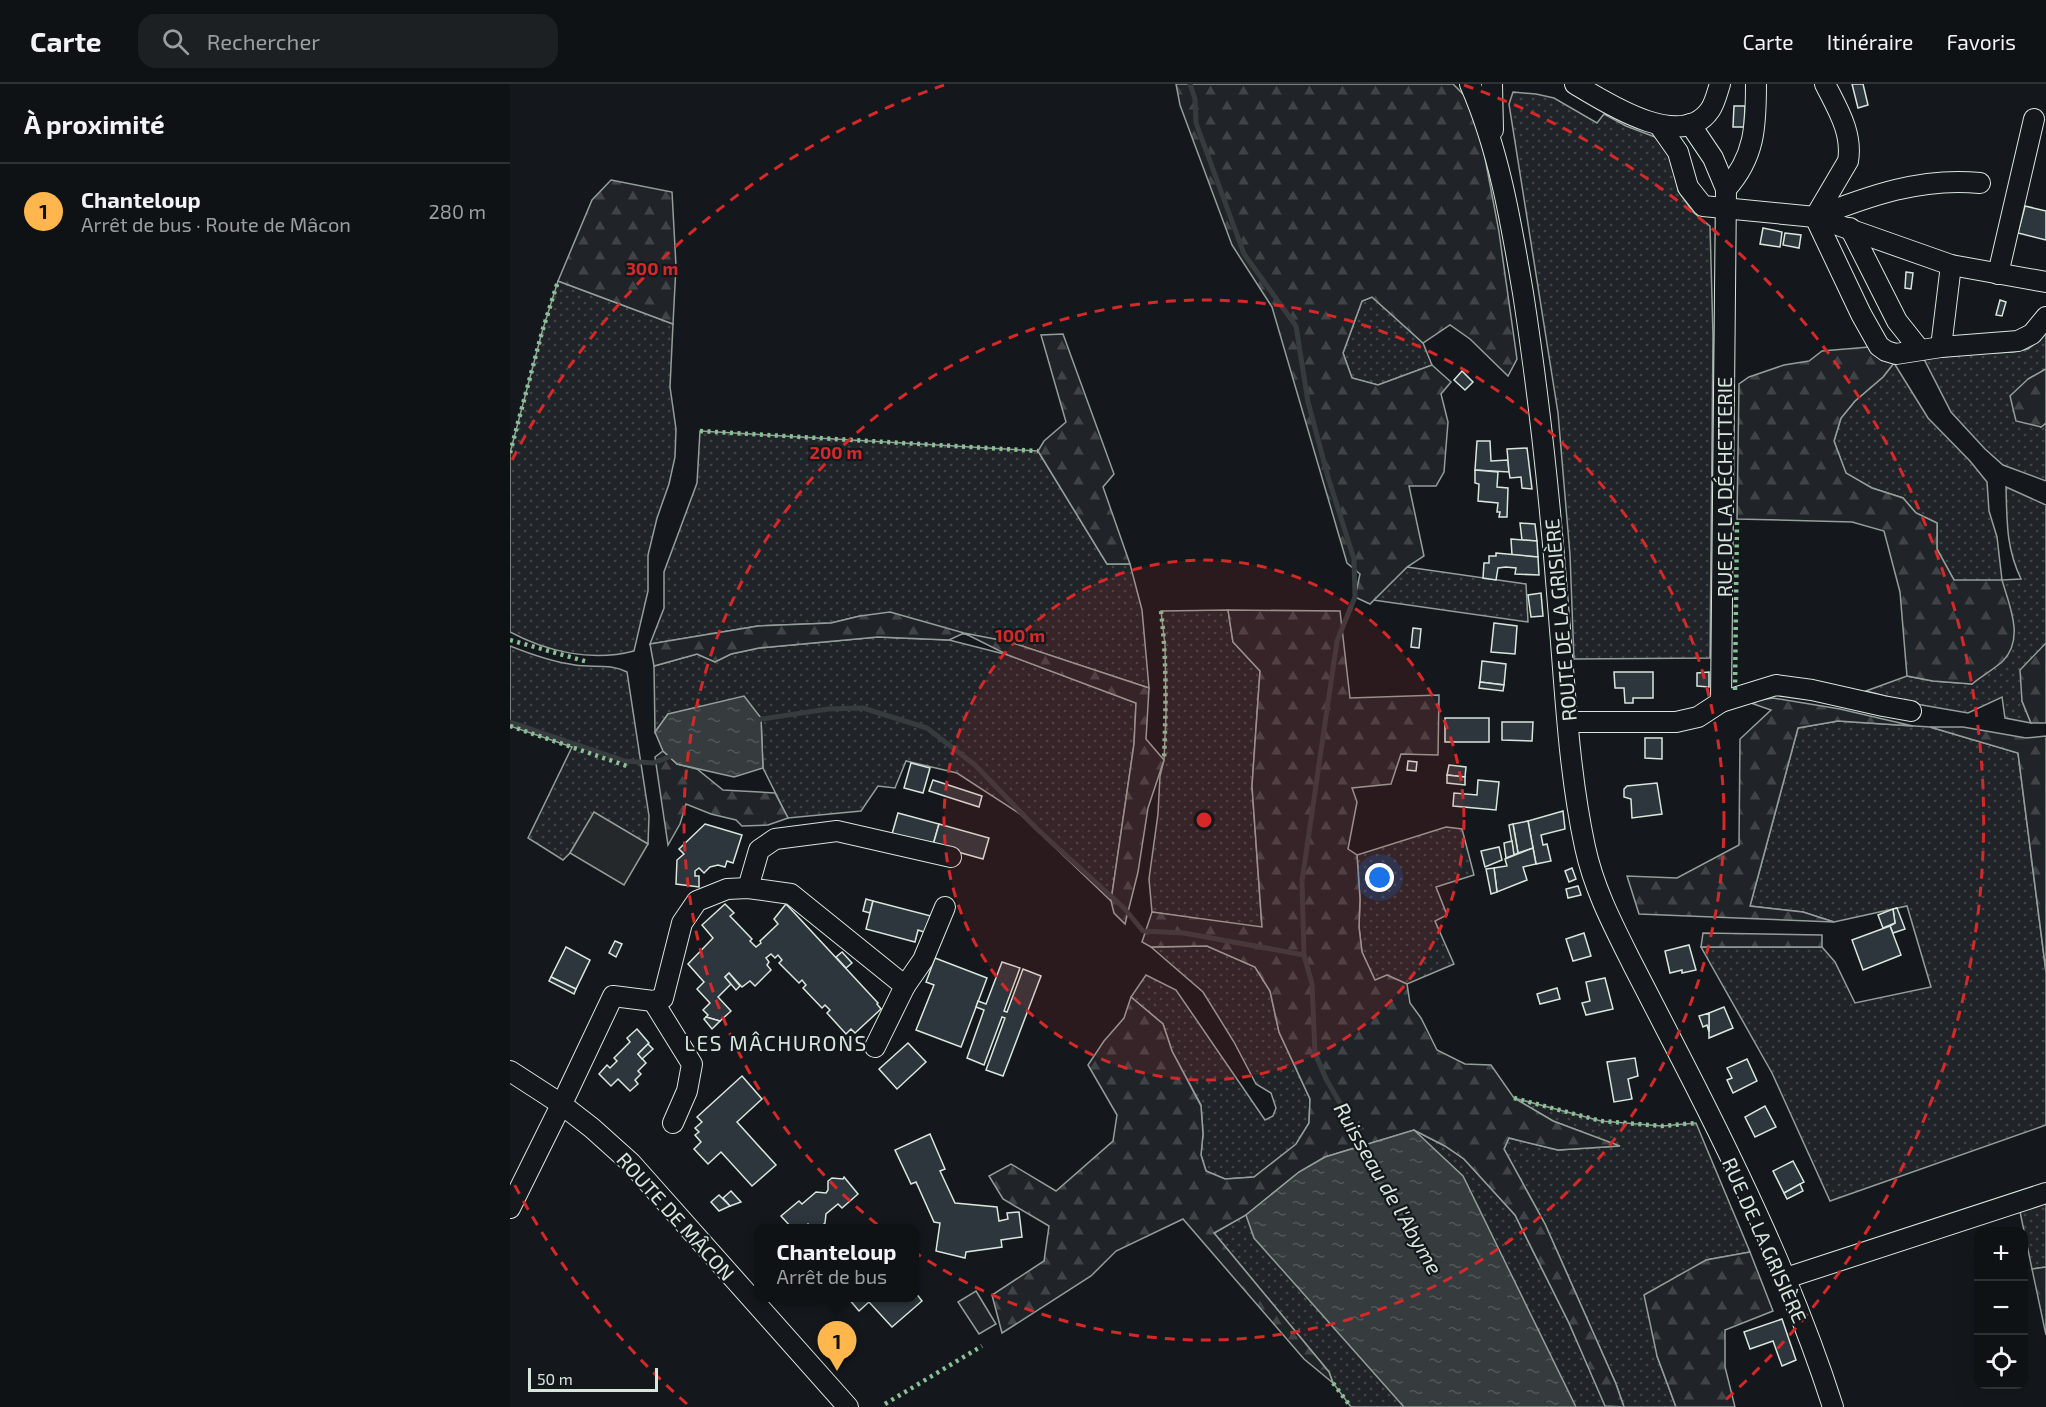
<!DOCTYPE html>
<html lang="fr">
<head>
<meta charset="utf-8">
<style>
  :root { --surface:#0f1215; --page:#1d2022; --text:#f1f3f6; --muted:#9b9ea0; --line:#2f3234; --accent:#ffb74d }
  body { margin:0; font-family:"Exo 2",sans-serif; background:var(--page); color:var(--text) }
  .controls { position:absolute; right:18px; bottom:18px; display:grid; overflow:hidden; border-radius:12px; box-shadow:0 6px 24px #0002 }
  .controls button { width:54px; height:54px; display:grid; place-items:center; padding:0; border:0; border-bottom:2px solid var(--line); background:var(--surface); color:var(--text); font:30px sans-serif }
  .scale { position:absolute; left:18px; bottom:15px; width:130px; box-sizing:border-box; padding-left:6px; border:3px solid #d8e6dc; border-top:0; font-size:16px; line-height:21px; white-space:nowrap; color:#d8e6dc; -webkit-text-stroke:4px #14181c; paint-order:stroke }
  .you { position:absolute; left:870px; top:794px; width:21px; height:21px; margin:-15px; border:4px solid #fff; border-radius:50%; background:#1a73e8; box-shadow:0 0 0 9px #1a73e833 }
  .badge { display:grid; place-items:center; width:39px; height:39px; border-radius:50%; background:var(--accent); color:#111; font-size:20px; font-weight:700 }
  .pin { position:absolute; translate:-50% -50px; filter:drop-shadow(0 2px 3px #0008) }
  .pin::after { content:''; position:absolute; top:32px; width:21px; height:18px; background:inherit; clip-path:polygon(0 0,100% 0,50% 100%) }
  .popup { position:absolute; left:244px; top:1140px; width:165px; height:78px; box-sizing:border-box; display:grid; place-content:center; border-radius:12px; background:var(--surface); filter:drop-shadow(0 2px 4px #0005); font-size:20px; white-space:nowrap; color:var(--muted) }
  .popup b { font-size:22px; color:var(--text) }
  .popup::after { content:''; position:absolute; left:50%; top:100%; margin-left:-12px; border:12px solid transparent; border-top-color:var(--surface) }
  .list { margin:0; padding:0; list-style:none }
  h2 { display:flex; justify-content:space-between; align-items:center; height:78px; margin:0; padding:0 24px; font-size:26px }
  h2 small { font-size:20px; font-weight:400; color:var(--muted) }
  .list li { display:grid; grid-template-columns:39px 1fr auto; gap:18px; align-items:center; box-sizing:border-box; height:96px; padding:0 24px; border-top:2px solid var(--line) }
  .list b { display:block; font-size:22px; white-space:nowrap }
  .list p { margin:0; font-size:20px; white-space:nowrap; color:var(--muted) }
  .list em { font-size:20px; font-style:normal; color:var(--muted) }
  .icon { flex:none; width:33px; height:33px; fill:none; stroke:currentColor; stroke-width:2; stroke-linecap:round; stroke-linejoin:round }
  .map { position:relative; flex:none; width:1536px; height:1323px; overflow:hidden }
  header { display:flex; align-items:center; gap:36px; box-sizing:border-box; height:84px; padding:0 30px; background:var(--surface); border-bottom:2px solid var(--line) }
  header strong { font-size:28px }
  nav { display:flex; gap:33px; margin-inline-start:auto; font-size:21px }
  .search { width:420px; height:54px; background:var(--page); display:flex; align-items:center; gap:15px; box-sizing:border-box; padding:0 21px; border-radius:18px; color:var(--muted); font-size:22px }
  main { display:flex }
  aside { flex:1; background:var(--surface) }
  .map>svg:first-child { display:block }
</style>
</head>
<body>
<header>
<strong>Carte</strong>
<div class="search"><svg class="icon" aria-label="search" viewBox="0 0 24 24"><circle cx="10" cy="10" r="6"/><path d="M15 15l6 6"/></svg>Rechercher</div>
<nav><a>Carte</a><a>Itinéraire</a><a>Favoris</a></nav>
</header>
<main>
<aside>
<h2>À proximité<small></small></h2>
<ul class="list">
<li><span class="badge">1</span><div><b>Chanteloup</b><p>Arrêt de bus · Route de Mâcon</p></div><em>280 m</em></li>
</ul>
</aside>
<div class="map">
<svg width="1536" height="1323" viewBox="0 0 1536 1323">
  <defs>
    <pattern id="grass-dots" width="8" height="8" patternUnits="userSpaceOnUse" patternTransform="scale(1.5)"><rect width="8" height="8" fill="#202428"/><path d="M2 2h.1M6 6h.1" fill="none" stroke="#404447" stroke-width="1.8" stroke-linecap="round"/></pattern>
    <pattern id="forest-firs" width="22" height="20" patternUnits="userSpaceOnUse" patternTransform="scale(1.5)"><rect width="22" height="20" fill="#202428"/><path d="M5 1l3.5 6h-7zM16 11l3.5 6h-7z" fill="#404447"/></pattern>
    <pattern id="water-ripples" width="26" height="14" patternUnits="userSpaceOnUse" patternTransform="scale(1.5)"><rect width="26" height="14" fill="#363b3e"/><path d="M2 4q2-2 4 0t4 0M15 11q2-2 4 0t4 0" fill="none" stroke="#525759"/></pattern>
  </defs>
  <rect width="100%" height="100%" fill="#14181c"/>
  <!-- grass -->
  <g fill="url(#grass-dots)" stroke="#939e99" stroke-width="1.5">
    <path d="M1003,8L1026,10L1044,14L1087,39L1094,30L1116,42L1145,53L1157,66L1164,79L1168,107L1183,128L1200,142L1203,252L1200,574L1064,575L1060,471L1048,329L999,20Z"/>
    <path d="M48,197L163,240L160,303L166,345L165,373L159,400L147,434L138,471V507L124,567C82,578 37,568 0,548V369L32,248Z"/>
    <path d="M862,213L913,259L922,281L868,301L842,294L833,269L852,217Z"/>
    <path d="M1536,247V285L1518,295L1531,343L1536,339V397L1493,381L1475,365L1441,328L1414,275L1437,271L1503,268L1518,265L1527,258Z"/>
    <path d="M1384,279L1418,334L1460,377L1477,398L1479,427L1487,453L1492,496L1511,495C1496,464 1497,437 1496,403L1536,421V559L1512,617L1521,639L1495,634L1492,613L1458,629L1406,620L1356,607L1397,592L1423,597L1462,600L1444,496L1427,465V439L1406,429L1393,414L1362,404L1336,390L1324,357L1331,334L1345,317L1373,293Z"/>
    <path d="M190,347L528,367L597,480H620L632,526L639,604L500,558L350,532L321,539L248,542L140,560L154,524V488L187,399Z"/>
    <path d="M897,483L1016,500L1018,538L863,516Z"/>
    <path d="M718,526L723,558L750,587L742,702L752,844L642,828L639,795L648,730L650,692L654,676L656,630L655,561L651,527Z"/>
    <path d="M368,553L439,556L498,571L626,619L624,660L601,817L510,730L447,689L396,677L385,704L368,702L351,727L278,734L253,684L251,634L158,630L145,648L144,582L187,570L205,578L221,570L249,564Z"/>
    <path d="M0,562C20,570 43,578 65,581C83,584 100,579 117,588L139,732L138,760L84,729L60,769L53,776L18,754L62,663L0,642Z"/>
    <path d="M1328,637L1420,643L1508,669L1536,888V1041L1320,1117L1262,989L1191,863H1312L1325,878L1345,919L1421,903L1397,822L1324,838L1293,828L1240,822L1288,644Z"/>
    <path d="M936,743L952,745L964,791L926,803L937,831L925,837L944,880L897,900L877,891L865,897L852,868L849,843L850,815L847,771Z"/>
    <path d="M697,862L745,883L760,907L769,948L800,1015L799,1039L786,1061L744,1093L715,1095L696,1087L691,1071L693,1050L691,1021L662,967L653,940L621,913L636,891L666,906L755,1036L763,1032L766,1024L761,1009L746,1000L724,958L693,908L641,863Z"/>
    <path d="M1004,1014L1091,1037L1152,1042L1186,1039L1240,1168L1196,1176L1147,1272L1166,1323H1114L1106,1300L1035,1140L994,1065L999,1054L1048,1066L1108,1062L1043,1037Z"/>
    <path d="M904,1046L935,1062L954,1075L1005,1131L1059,1239L1096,1323H841L823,1299L819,1288L704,1149L736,1131L758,1111Z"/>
    <path d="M1536,1117V1183L1522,1185L1509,1123Z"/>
  </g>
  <!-- forest -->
  <g fill="url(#forest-firs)" stroke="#939e99" stroke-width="1.5">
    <path d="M666,0H943L955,12L972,58L989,148L1007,275L998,292L960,255L940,241L913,259L862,213L852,217L833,269L842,294L868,301L922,281L941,298L931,310L938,338L934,388L926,402H899L914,472L897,483L860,520L845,513L850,490L837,479L762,223L722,161L670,21Z"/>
    <path d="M101,96L162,108L166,182L163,240L48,197L82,116Z"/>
    <path d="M553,250L604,390L593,403L620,480H597L528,367L534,357L556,338L531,251Z"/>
    <path d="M1359,263L1384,279L1373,293L1345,317L1331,334L1324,357L1336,389L1362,404L1393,414L1406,429L1427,439V465L1444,496H1492C1499,521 1515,554 1493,577C1484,585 1472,592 1462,600L1423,597L1397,592L1390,508L1374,447L1342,438L1227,435L1229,300L1239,293L1274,281L1299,277L1312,267Z"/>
    <path d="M1536,285V339L1531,343L1506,337L1500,312L1518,295Z"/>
    <path d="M718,526L830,527L840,614L929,611L928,671L891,670L881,700L842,704L847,718L838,765L847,771L850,815L849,843L852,868L865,896L877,891L897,900L900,919L911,934L927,966L955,980L981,981L1004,1014L1043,1037L1110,1062L1048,1066L999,1054L994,1065L1035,1140L1106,1300L1114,1323L1095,1322L1059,1239L1005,1131L954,1075L935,1062L904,1046L815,1073L789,1088L736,1131L704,1149L819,1288L823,1299L794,1275L673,1135L606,1167L581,1192L492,1249L482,1211L534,1177L539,1142L493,1115L479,1092L501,1080L546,1107L603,1057L607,1031L578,981L594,957L614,934L621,913L653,940L662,967L691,1022L693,1050L691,1071L696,1087L715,1095L744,1093L786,1060L799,1039L800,1015L769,948L760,907L745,883L697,862L641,863L632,858L642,828L752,843L742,702L750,587L723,558Z"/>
    <path d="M380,528L454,549L500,558L639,604L636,655L654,676L638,724L628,788L615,840L604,829L601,817L624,660L626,619L498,571L454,549L439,556L368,553L249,564L221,570L205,578L187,570L144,582L140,560L248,542L321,539L350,532Z"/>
    <path d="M1536,559V639H1521L1512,617L1510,586Z"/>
    <path d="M1263,614L1330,625L1403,642L1328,637L1288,644L1240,822L1293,828L1324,838L1129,830L1117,792L1167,794L1229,761L1230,655L1261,626L1238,618Z"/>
    <path d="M1420,643H1453L1516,654L1536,652V888L1508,669Z"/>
    <path d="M153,667L167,680L187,685L213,706L265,709L278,734L258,741L232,742L226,736L201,730L176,720L170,740L158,761L145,673Z"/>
    <path d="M1193,849L1312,851V863H1191Z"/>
    <path d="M1240,1168L1263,1227L1215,1246V1283L1225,1323H1166L1147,1272L1134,1211L1196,1176Z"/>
    <path d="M1536,1183V1251L1522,1185Z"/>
  </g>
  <!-- pitch -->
  <path fill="#202428" stroke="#939e99" stroke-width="1.5" d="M466,1207L486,1240L469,1250L448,1218Z"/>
  <!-- parking -->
  <path fill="#24282b" stroke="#939e99" stroke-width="1.5" d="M84,728L138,760L114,801L60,769Z"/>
  <!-- water -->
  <g fill="url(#water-ripples)" stroke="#939e99" stroke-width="1.5">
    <path d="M234,612L251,634L253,684L224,693L167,680L153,667L145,648L158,630Z"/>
    <path d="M904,1046L953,1092L1066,1323H894L744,1154L736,1131L789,1088L815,1073Z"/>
  </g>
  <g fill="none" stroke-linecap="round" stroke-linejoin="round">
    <!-- stream -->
    <g stroke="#363b3e" stroke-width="5">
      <path d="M680,0L685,15L686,39L734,170L786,242L798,318L818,393L844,475L845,513L827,557L792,797L794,871L802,900L805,969L816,995L845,1045L856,1068"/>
      <path d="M246,636L318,625L353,624L417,644L465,681L526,744L614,824L633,847L674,849L794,871"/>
      <path d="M0,638L115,677L143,679L164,671"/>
    </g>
  </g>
  <!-- building -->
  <g fill="#2c363c" stroke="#d8e6dc" stroke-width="1.5">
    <path d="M1342,0H1353L1358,21L1348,24Z"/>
    <path d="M1224,22H1235L1234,43H1223Z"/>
    <path d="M1515,122L1536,127V156L1508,149Z"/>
    <path d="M1253,144L1272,148L1270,163L1250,160Z"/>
    <path d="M1275,149L1291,151L1289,164L1273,161Z"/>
    <path d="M1396,188L1403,189L1401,205L1395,204Z"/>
    <path d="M1490,216L1496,218L1492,232L1486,231Z"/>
    <path d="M952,287L963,298L955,306L944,296Z"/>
    <path d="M967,357H980L981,377L998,376L999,388L965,386Z"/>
    <path d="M1017,364L1022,405L1012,404L1011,393L1000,394L999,388L997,365Z"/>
    <path d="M965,386L988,388L987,403L998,404L997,433H989L990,428H987L988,419L968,417L969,400L965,399Z"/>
    <path d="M1010,439L1025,440L1027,457L1012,456Z"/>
    <path d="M1001,455L1027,457L1028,473L1002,471Z"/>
    <path d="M986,469L1028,473L1029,491L1005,490L1006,484L996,483L988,484L986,496L973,494L974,479H979V472H986Z"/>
    <path d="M1031,509L1033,532L1021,533L1018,511Z"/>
    <path d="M984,539L1007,542L1005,570L981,568Z"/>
    <path d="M903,544L911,545L909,564L901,563Z"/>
    <path d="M972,577L996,580L994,601L970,598Z"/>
    <path d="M1104,588H1143V614H1123V619H1115L1114,604H1105Z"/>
    <path d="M1199,588V603L1187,602V589Z"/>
    <path d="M970,598L994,601L993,607L969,604Z"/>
    <rect x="935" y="634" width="44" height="24"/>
    <path d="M992,638H1023L1022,657L992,656Z"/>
    <path d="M1135,654H1152V675L1135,674Z"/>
    <path d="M898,677L907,678L906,687L897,686Z"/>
    <path d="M401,679L420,684L413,709L394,704Z"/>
    <path d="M939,681L956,683L955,693L937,691Z"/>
    <path d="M937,691L955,693V701L937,699Z"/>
    <path d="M423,696L472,712L469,723L419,707Z"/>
    <path d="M968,696L989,698L986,726L943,722L944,709L967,711Z"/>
    <path d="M1147,699L1152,730L1122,734L1121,715L1114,713V705L1117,702Z"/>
    <path d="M1053,727L1055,745L1031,751L1033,761L1037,760L1041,777L1026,780L1018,737Z"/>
    <path d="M388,729L429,740L423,761L382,750Z"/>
    <path d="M1018,737L1023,764L1008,769L1003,740Z"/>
    <path d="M195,740L232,751L223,779L217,777L215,783L208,781L200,783L194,789L189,784L185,787V792H189V803L166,800L167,776L174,770L169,765Z"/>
    <path d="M429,740L479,754L473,775L423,761Z"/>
    <path d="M1003,740L1008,769L1004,771L999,741Z"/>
    <path d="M1002,757L1004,771L996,774L994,759Z"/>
    <path d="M989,763L992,776L975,783L971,767Z"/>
    <path d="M1023,764L1026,780L1013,783L1017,796L987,808L984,784L997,782L995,775Z"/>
    <path d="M984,784L987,808L981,810L976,785Z"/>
    <path d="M1062,784L1066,795L1059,798L1055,787Z"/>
    <path d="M1068,802L1071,811L1058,814L1056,805Z"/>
    <path d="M356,815L363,817L360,829L353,827Z"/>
    <path d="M363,817L421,832L417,849L408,846L405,858L356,845Z"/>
    <path d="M215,820L224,829L220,832L242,855L240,857L246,863L251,859L250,857L268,840L264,835L276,820L368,919L367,920L371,925L345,949L341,945L336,950L317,929L320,926L315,921L312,924L293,904L296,901L292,896L289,899L269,879L272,876L268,871L265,874L261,870L256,874L259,878L257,881L261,886L245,902L240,897L232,903L219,889L215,893L221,900L208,913L221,927L210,937L196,933L198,931L193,926L200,919L187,905L194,898L178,880L203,854L192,841Z"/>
    <path d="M1387,824L1395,845L1383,849L1380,842L1385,839L1383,825Z"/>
    <path d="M1383,825L1385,839L1373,844L1368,831Z"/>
    <path d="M1380,842L1391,871L1353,886L1342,856Z"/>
    <path d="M1074,849L1081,872L1063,877L1056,855Z"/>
    <path d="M105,857L112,860L106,873L99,869Z"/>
    <path d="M1179,861L1186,886L1172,889V886L1160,889L1155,867Z"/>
    <path d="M56,863L80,876L66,905L41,893Z"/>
    <path d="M332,868L342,879L336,884L326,873Z"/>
    <path d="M425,874L477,894L451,963L406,946L424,901L416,898Z"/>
    <path d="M492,878L510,884L494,927L497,928L513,885L531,892L493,992L476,986L495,934L492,933L474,981L457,974L474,926L466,923L468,917L476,920Z"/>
    <path d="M219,889L230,902L226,906L215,893Z"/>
    <path d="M41,893L66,905L64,910L39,897Z"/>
    <path d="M1095,894L1103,925L1076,931L1072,919L1080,917L1076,898Z"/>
    <path d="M1047,904L1050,915L1030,920L1027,910Z"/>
    <path d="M1214,923L1223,944L1199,954V929Z"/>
    <path d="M1199,929V948L1197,941L1193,943L1189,932Z"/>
    <path d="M196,933L210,937L202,945L194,935Z"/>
    <path d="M127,945L139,959L128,970L136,979L128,987L131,990L125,996L128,1000L120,1007L108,995L101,1002L89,990L97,981L100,984L107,977L104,974L120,958L117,954Z"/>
    <path d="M398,959L416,978L387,1005L369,985Z"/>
    <path d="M138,960L143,965L132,975L128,970Z"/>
    <path d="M1125,974L1128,992L1118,995L1122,1015L1104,1018L1097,978Z"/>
    <path d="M1237,975L1247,997L1223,1009L1217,996L1222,994L1217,984Z"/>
    <path d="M232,992L252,1015L227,1038L266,1081L242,1102L211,1068L198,1080L184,1065L191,1058L185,1051L189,1048L185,1044L192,1038L187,1033Z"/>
    <path d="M1255,1022L1266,1043L1245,1053L1235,1033Z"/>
    <path d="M420,1050L435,1085L430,1087L445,1119L487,1123L489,1137L498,1135L497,1129L509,1128L512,1153L491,1156L492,1163L456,1168L455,1174L426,1167L430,1139L424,1138L406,1098L401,1100L385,1066Z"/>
    <path d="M1283,1077L1294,1098L1274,1109L1263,1087Z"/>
    <path d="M334,1093L348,1110L332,1124L328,1120L316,1130L315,1139L309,1144H303L298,1140L293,1144H282L271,1132L289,1117L292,1120L306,1108L316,1109L318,1106V1097L322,1094L333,1095Z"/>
    <path d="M1290,1100L1293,1107L1277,1115L1274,1109Z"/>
    <path d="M221,1107L231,1118L220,1122L213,1114Z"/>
    <path d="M209,1111L220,1122L209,1127L201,1118Z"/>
    <path d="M405,1208L412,1217L382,1243L359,1218L349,1227L338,1214L335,1218L332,1214H405Z"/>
    <path d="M1272,1235L1286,1276L1272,1282L1263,1257L1240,1265L1234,1248Z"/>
  </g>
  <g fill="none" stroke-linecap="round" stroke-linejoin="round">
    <!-- minor casing -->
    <g stroke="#d8e6dc" stroke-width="22">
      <g id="minor">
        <path d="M960,0C989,66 1001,138 1013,209C1029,312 1040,416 1048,521C1055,601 1058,684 1075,763C1084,805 1103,841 1122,879C1139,912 1156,945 1173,978C1230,1089 1285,1204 1323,1323"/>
        <path d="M982,0L983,46"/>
        <path d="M1065,0C1095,18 1171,68 1200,26C1205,19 1207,9 1210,0"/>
        <path d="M1149,41L1168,68L1178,103L1193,122L1305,133L1441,181L1536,198"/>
        <path d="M1470,99C1411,93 1359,112 1305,133L1351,230L1369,262L1376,267L1386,270L1431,263L1508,257L1522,250L1536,233"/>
        <path d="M1216,105C1245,73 1246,42 1246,0"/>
        <path d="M1305,133L1338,77C1343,49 1327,24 1315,0"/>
        <path d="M1340,144L1387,237L1410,266"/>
        <path d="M1488,190L1524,35"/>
        <path d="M1431,263L1441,181"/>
        <path d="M1211,618L1266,601L1302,606L1373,622L1401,627"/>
        <path d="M1058,638H1166L1188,633L1211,618L1216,105L1203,74L1180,40"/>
        <path d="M238,804L249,766L265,755L327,747L441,773"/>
        <path d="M395,902L413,876L435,823"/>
        <path d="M143,917L182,980L177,1007L163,1039"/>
        <path d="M0,987L51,1020L82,1044L121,1079L338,1323"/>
        <path d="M0,1124L57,1009L103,912L143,917L153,914L172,839L187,817L217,805L238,804L281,810L395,902L365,963"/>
        <path d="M1276,1194L1536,1109"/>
      </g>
    </g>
    <!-- minor -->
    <use href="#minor" stroke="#14181c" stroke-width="20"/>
    <!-- hedge -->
    <g stroke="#8ac095" stroke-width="4.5" stroke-dasharray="3 4.5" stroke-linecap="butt">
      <path d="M190,347L528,367"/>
      <path d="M0,369L32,248L48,197"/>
      <path d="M651,527C657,577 656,626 654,676"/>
      <path d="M0,556L78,578"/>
      <path d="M1225,606L1227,435"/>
      <path d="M0,642L117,682"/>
      <path d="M1004,1014L1091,1037L1152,1042L1186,1039"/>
      <path d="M823,1299L841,1323"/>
      <path d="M375,1320L472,1262"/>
    </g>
  </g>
  <!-- distance rings -->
  <circle cx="694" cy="736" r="260" fill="#d62828" fill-opacity=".12"/>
  <g fill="none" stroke="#d62828" stroke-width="3" stroke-dasharray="10 8">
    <circle cx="694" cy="736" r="260"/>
    <circle cx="694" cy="736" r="520"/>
    <path d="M177 1320A780 780 0 0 1 2 1096M2 376A780 780 0 0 1 434 1M954 1A780 780 0 0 1 1211 1320"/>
  </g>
  <g text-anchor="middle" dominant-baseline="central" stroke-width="4.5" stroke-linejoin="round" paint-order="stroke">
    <!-- street labels -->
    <g font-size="20" fill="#d8e6dc" stroke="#14181c">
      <text transform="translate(1214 403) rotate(-90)">RUE DE LA DÉCHETTERIE</text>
      <text transform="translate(1050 536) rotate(-95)">ROUTE DE LA GRISIÈRE</text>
      <text transform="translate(166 1132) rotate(48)">ROUTE DE MÂCON</text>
      <text transform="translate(1255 1156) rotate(66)">RUE DE LA GRISIÈRE</text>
    </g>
    <!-- neighbourhood labels -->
    <g font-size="21" letter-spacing="1.5" fill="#d8e6dc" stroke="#14181c">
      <text x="266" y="958">LES MÂCHURONS</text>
    </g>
    <!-- water labels -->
    <g font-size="21" font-style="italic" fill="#d8e6dc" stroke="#14181c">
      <text transform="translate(879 1104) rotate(60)">Ruisseau de l'Abyme</text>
    </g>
  </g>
  <circle cx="694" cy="736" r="9" fill="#d62828" stroke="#14181c" stroke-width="3"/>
  <g font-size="18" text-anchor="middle" font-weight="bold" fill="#d62828" stroke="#14181c" stroke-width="4.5" stroke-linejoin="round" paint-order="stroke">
    <text x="142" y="191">300 m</text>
    <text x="326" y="375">200 m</text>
    <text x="510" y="558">100 m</text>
  </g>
</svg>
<div class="controls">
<button>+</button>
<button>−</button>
<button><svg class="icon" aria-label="locate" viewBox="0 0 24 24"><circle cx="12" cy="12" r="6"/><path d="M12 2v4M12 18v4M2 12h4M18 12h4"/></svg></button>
</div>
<div class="scale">50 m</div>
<div class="you"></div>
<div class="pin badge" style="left:327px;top:1287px">1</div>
<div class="popup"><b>Chanteloup</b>Arrêt de bus</div>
</div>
</main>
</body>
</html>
